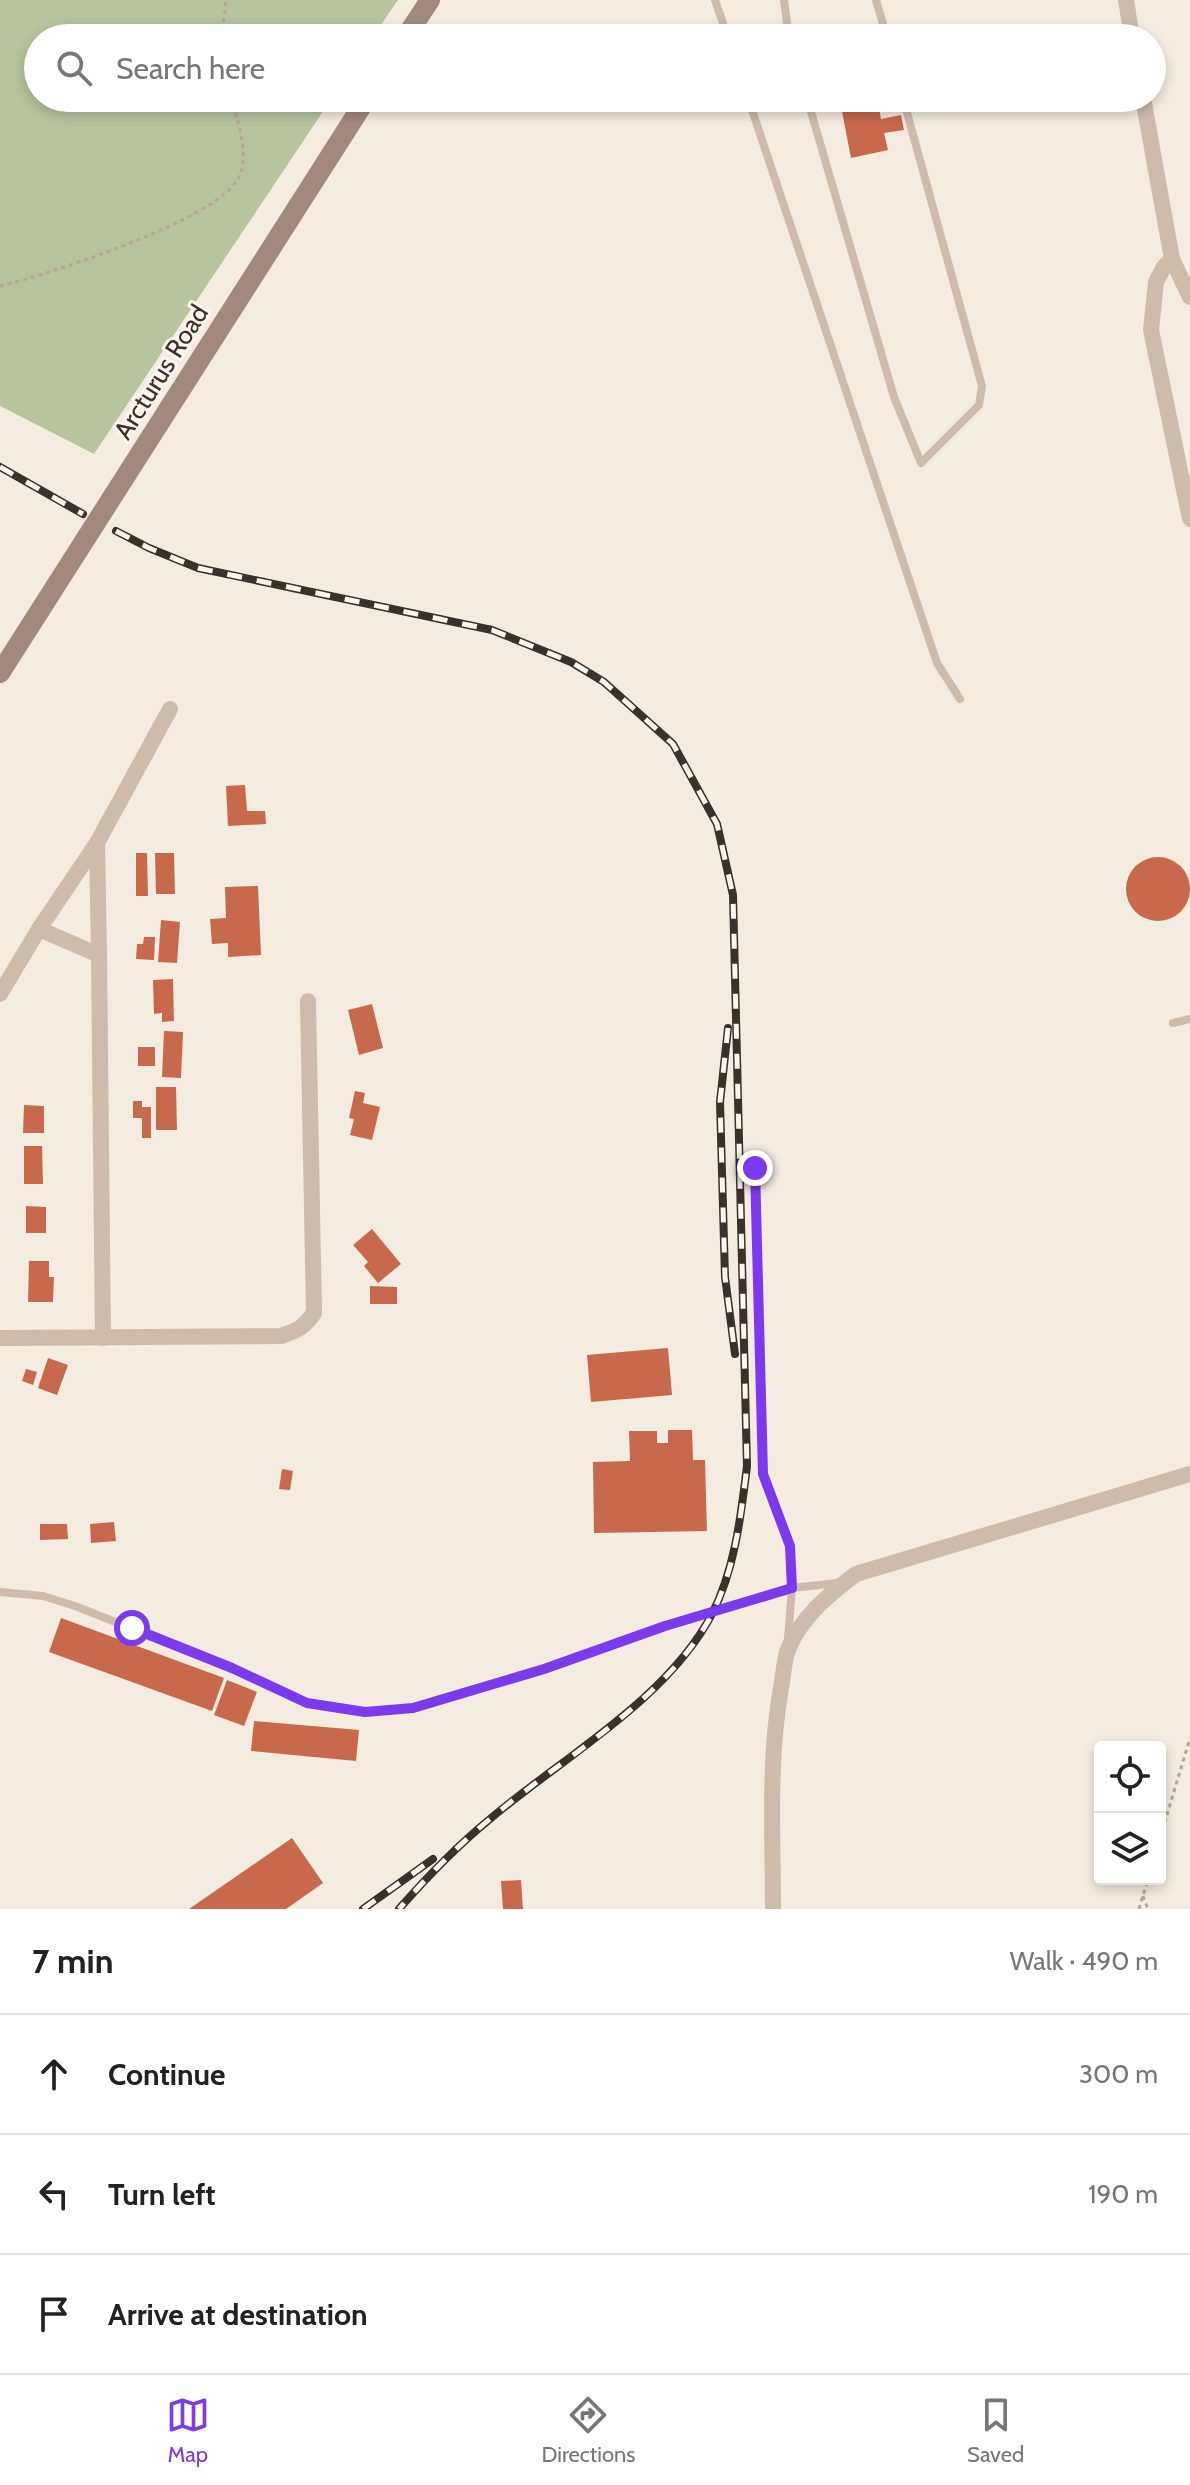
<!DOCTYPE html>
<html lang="en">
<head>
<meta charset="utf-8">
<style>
  :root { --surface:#fff; --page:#f6f6f6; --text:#222; --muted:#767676; --line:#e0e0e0; --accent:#7c3aed }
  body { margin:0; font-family:Cabin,sans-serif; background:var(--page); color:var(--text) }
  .controls { position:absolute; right:24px; bottom:24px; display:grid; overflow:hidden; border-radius:8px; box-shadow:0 4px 12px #0003 }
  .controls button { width:72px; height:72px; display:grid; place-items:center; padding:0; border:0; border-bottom:2px solid var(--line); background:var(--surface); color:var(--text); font:40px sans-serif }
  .stop { position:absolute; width:24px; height:24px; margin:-18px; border:6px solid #7c3aed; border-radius:50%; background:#fff }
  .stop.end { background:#7c3aed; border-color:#fff; box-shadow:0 2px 8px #0008 }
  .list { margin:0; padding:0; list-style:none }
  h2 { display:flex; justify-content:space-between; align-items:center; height:104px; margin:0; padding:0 32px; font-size:34px }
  h2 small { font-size:26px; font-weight:400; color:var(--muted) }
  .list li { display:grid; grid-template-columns:52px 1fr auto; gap:24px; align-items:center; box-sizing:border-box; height:120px; padding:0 32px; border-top:2px solid var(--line) }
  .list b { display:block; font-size:30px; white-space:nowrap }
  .list em { font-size:26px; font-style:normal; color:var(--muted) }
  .icon { flex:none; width:44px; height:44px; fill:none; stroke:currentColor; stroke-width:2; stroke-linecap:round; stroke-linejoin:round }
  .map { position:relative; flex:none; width:1190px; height:1909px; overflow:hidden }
  .search { position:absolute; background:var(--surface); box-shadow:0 4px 12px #0003; left:24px; right:24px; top:24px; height:88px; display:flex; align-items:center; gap:20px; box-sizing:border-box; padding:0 28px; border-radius:44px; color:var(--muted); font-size:30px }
  .sheet { height:464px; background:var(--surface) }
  nav { display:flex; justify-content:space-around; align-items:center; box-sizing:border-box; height:112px; border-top:2px solid var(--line); background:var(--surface); font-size:22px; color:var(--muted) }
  nav a { display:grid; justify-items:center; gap:4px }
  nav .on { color:var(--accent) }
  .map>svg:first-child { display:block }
</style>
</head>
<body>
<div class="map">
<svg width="1190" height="1909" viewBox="0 0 1190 1909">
  <rect width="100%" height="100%" fill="#f4ebe1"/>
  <!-- green -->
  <path fill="#b8c4a0" d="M0,0H398L372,38H38V98H332L94,454L0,406Z"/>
  <!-- building -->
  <g fill="#c8694b">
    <path d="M858,26L860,38H825L824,32Z"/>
    <path d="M853,98H877L881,119L901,115L904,130L884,133L888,150L851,158L840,101Z"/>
    <path d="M245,785L247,811H265L266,824L228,826L226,786Z"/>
    <path d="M136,853H147L148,896H136Z"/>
    <path d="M155,853H174L175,894H156Z"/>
    <circle cx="1158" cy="889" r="32"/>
    <path d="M258,886L261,955L228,957V943L212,944L210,919L226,918L225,887Z"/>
    <path d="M161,920L180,922L177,963L158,962Z"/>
    <path d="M144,937H155L154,960L136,959L137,944H143Z"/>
    <path d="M173,979L174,1021L162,1022V1013L154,1014L153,980Z"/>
    <path d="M372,1004L383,1048L359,1055L348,1010Z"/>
    <path d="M164,1031L183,1032L181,1078L162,1077Z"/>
    <rect x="138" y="1047" width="17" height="19"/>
    <path d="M156,1087H176L177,1130H156Z"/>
    <path d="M355,1091L365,1093L363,1103L380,1107L372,1140L350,1135L354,1119L349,1118Z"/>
    <path d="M133,1101H142V1107H151V1138H142V1118H133Z"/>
    <path d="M24,1105L44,1106V1133H23Z"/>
    <path d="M24,1146H42L43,1184H24Z"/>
    <path d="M26,1206L46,1207V1233H26Z"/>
    <path d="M372,1229L401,1264L378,1283L364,1266L368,1262L353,1245Z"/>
    <path d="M29,1261H49V1277H54L53,1302H28Z"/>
    <path d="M370,1286L397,1287V1304H370Z"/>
    <path d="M668,1348L672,1395L591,1402L587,1355Z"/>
    <path d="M48,1358L68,1365L57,1395L38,1388Z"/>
    <path d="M26,1369L37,1372L33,1385L22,1381Z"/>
    <path d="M668,1430H692L693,1460H705L707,1531L594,1533L593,1462L630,1461L629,1431H657V1443H668Z"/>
    <path d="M282,1469L293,1471L290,1490L279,1489Z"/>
    <path d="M114,1522L116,1541L91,1543L90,1524Z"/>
    <path d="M40,1524H67L68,1539L40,1540Z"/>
    <path d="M61,1618L224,1678L212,1711L49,1652Z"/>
    <path d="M227,1680L257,1692L244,1726L214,1715Z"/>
    <path d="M254,1721L359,1730L356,1761L251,1751Z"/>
    <path d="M292,1838L323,1883L286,1909H189Z"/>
    <path d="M521,1880L523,1909H503L501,1881Z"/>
  </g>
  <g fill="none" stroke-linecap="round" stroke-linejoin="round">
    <!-- path -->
    <g stroke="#b9a596" stroke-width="3" stroke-dasharray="4 4" stroke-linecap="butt">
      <path d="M222,38L226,0"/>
      <path d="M0,286C47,275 220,219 239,177C250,155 237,121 232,98"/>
      <path d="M1160,1838L1190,1738"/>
      <path d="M1143,1896L1148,1909"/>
      <path d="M1139,1909L1148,1879"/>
    </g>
    <!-- lane -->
    <g stroke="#cdbbac" stroke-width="8">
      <path d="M715,0L728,38"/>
      <path d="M784,0L789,38"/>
      <path d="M876,0L887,38"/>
      <path d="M748,98L937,663L960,699"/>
      <path d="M807,98L894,397L921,463L979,405L982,386L903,98"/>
      <path d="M1173,1023L1190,1019"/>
      <path d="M755,1168L763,1474L790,1546L792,1588L788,1638"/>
      <path d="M0,1592L43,1596L75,1606L232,1668L307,1703L365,1712L413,1708L544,1669L665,1626L792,1588L838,1583"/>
    </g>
    <!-- street -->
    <g stroke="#cdbbac" stroke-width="16">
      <path d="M1126,0L1132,38"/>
      <path d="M1143,98L1172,259L1190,297"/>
      <path d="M1172,259L1164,267L1156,282L1151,330L1190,519"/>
      <path d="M97,843L99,955"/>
      <path d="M39,929L99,955L103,1338"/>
      <path d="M0,994L39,929L97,843L170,709"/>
      <path d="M0,1338L281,1336C297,1331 304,1327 314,1313L308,1001"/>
      <path d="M773,1909C773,1836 768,1761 781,1688C783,1677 784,1663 787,1652C799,1619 829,1594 856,1574L1190,1474"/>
    </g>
    <!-- secondary -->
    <g stroke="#a18a7d" stroke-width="20">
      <path d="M405,38L430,0"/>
      <path d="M0,673L367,98"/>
    </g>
    <!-- rail casing -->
    <g stroke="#3b302b" stroke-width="8">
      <g id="rail">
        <path d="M0,467L83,514"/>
        <path d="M116,531L149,548L198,568L492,630L571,662L604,682L673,744L717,824L733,895L747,1466C741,1515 735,1569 712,1614C667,1700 563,1757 490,1819C457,1846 427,1877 399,1909"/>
        <path d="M728,1028L720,1102L725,1277L735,1354"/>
        <path d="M363,1909L433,1859"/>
      </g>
    </g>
    <!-- rail -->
    <use href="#rail" stroke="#fbf5ee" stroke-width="5" stroke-dasharray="15" stroke-linecap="butt"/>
  </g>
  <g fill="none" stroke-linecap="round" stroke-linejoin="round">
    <!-- route -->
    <path stroke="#7c3aed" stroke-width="10" d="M132,1628L232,1668L307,1703L365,1712L413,1708L544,1669L665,1626L792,1588L790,1546L763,1474L755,1168"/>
  </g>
  <g text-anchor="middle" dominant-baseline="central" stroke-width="6" stroke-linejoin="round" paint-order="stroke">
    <!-- street labels -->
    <g font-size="26" fill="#3b302b" stroke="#fbf5ee">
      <text transform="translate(161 372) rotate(-58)">Arcturus Road</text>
    </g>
  </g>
</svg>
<div class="controls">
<button><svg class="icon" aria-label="locate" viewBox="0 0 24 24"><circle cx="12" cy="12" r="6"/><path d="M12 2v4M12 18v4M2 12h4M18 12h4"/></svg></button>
<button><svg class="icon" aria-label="layers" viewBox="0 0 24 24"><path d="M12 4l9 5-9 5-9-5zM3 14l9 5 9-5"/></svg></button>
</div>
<div class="stop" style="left:132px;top:1628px"></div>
<div class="stop end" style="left:755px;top:1168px"></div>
<div class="search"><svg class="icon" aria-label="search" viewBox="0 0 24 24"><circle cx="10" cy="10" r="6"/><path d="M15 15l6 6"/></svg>Search here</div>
</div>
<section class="sheet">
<h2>7 min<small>Walk · 490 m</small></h2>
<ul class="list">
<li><svg class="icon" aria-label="ahead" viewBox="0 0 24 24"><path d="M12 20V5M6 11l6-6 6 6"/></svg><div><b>Continue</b></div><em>300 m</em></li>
<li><svg class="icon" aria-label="left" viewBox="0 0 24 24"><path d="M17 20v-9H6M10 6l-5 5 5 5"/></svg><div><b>Turn left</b></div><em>190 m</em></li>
<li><svg class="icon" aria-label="arrive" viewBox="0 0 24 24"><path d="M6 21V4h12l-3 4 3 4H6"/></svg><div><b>Arrive at destination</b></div></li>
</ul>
</section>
<nav>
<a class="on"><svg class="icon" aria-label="map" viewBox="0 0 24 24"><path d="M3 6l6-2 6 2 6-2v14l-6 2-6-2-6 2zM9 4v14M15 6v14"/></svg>Map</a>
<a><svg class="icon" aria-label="directions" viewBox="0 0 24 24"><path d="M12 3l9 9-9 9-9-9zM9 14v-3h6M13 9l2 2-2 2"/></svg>Directions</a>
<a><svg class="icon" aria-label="saved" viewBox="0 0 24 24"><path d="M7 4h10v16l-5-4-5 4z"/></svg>Saved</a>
</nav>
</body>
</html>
